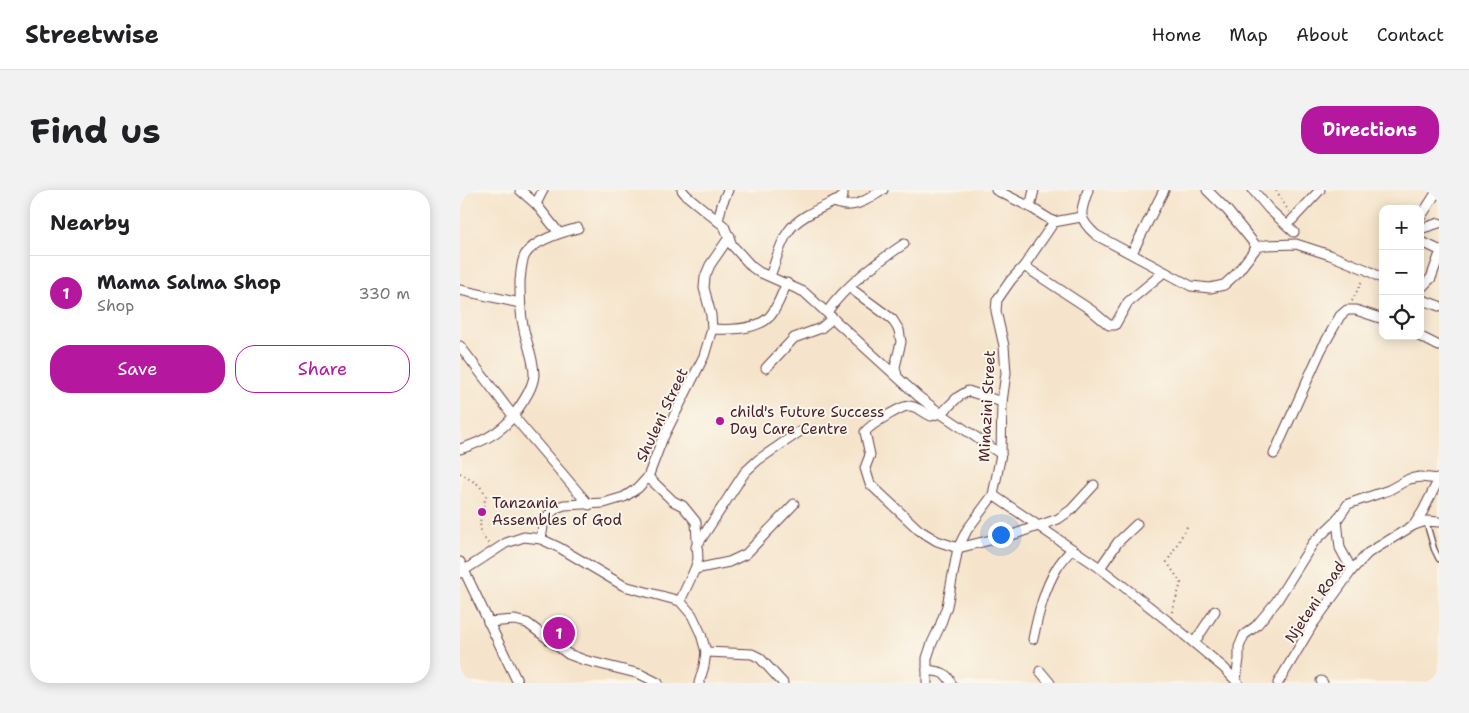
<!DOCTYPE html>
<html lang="en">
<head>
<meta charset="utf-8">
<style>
  :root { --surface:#fff; --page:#f2f2f2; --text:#202124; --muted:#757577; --line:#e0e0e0; --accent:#b5179e }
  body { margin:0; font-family:"Shantell Sans",sans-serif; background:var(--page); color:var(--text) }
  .controls { position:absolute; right:15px; top:15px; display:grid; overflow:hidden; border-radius:10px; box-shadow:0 2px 12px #0003 }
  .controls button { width:45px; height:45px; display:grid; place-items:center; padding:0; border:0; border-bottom:1px solid var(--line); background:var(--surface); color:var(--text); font:25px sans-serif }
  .you { position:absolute; left:540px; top:344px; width:18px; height:18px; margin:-12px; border:4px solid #fff; border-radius:50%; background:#1a73e8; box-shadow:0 0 0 8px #1a73e833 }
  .badge { display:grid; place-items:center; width:32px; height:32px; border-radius:50%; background:var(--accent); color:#fff; font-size:16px; font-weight:700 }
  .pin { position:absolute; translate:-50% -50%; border:2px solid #fff; box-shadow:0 1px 5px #0006 }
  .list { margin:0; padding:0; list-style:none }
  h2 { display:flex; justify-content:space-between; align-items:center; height:65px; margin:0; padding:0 20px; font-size:21px }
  h2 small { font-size:16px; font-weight:400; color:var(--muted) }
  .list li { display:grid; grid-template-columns:32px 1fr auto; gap:15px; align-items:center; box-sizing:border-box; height:75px; padding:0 20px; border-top:1px solid var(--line) }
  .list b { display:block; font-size:19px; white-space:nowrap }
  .list p { margin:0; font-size:16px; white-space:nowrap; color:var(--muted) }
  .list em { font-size:16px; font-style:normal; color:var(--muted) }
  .actions { display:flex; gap:10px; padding:15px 20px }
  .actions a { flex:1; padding:11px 0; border:1px solid var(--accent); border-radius:20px; text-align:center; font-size:18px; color:var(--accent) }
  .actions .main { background:var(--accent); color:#fff }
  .icon { flex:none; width:28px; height:28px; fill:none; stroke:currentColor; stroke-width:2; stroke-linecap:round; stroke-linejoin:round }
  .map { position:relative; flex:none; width:979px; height:493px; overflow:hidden; border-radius:20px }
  header { display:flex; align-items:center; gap:30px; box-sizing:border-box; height:70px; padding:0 25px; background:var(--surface); border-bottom:1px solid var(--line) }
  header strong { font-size:24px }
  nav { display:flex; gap:28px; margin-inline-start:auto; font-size:18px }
  .intro { display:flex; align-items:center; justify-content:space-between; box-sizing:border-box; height:120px; padding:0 30px }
  h1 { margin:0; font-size:35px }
  .button { padding:12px 22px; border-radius:20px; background:var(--accent); color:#fff; font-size:18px; font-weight:700 }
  main { display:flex; gap:30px; padding:0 30px }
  aside { flex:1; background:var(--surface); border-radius:20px; box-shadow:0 2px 12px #0003 }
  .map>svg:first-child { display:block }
</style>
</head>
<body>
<header>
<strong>Streetwise</strong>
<nav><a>Home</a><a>Map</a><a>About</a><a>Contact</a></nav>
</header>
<div class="intro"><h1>Find us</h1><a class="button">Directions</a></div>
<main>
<aside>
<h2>Nearby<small></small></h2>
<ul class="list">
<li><span class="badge">1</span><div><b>Mama Salma Shop</b><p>Shop</p></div><em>330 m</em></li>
</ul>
<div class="actions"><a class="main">Save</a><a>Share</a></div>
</aside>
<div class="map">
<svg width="979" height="493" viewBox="0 0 979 493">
  <rect width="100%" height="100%" fill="#fbf7ec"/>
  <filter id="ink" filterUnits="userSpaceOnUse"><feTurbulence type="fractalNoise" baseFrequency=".02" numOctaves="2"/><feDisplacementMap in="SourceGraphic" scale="10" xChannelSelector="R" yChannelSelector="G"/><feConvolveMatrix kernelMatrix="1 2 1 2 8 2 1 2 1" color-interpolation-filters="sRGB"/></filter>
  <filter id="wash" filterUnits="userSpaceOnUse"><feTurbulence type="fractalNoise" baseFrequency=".0096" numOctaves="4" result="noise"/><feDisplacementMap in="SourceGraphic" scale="20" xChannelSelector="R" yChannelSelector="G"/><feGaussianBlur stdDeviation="1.12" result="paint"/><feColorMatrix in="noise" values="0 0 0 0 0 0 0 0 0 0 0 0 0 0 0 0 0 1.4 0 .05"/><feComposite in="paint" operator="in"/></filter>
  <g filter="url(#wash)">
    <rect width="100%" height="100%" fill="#f5e4cb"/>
  </g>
  <g filter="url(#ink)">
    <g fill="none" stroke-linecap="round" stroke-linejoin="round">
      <!-- service casing -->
      <g stroke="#643d43" stroke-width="7">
        <path id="service" d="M966,331L974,359L979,369"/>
      </g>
      <!-- minor casing -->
      <g stroke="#643d43" stroke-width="11">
        <g id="minor">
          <path d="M60,0L76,14L99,43"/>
          <path d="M222,0L226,5L264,36L272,55L292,77L299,82L344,102L458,206L480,223L541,264"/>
          <path d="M536,0L570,17L594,32"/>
          <path d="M628,0C620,23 617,28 636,45L731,96L750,98L764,95L776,84L797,57L806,55L836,54L870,65L907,80L923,89"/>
          <path d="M747,0L767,20L797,57"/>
          <path d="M793,0L809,19L834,42"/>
          <path d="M374,12C393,21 408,9 423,0"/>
          <path d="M76,14L83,0"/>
          <path d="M570,17L574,0"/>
          <path d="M960,28L978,0"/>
          <path d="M832,30L860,0"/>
          <path d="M258,31L262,14L268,0"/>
          <path d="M960,39L979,33"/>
          <path d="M960,51L979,60"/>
          <path d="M672,63L704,0"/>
          <path d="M564,76L631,120L649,135H655L668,112L704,82"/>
          <path d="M310,86C315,74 320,53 328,42C338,26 364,17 380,9L383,6V0"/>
          <path d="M390,98L432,129L439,140L441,152L435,177L437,186"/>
          <path d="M960,99L971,88L979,66"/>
          <path d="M0,100L60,113"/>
          <path d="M960,109L979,116"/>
          <path d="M367,122C387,94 416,73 444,54"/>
          <path d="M252,139C269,140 299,140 311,125C318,116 322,103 327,93"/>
          <path d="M959,146L979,156"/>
          <path d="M0,156L54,227L129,315"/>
          <path d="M306,178L334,148L361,138L373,128"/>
          <path d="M480,223L471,226C464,223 457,216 449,216C441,216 410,235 405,242L410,265L405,278L410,294L459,340L477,351L498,358L555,344L598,329L611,320L634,295"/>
          <path d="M481,224L498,207L508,201L542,212"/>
          <path d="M0,259C23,252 46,240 58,219C65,209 73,197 74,185C74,169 67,155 64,140C60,124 60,108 60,91C61,83 61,72 65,65C74,50 103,42 118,38"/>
          <path d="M814,264L861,160L880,126L887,120H896L923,129"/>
          <path d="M188,287L213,311L223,316L236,332L238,369L235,379L220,411"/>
          <path d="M533,305L640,378L709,432L764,478L778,493"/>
          <path d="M877,330L880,358L892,380"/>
          <path d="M954,335L966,331L979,332"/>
          <path d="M81,349L84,330L96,318L104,315L144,313L164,307L178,298L188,287L202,250L244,166L252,139L251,125L244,98L245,87L250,75L270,46"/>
          <path d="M236,357L285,282L298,270L339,242"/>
          <path d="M0,372L58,493"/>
          <path d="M640,378L658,352L677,334"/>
          <path d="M235,379L269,372L286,364L334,314"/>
          <path d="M0,383L46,353L64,347L81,349L100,358L164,396L220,411L232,425L241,444L246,462L244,476L239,493"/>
          <path d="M28,432L55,430L67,433L108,464L124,470L180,484L198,493"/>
          <path d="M573,449C578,425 584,399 597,378C601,371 607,365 612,359"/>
          <path d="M734,453L755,421"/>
          <path d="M246,462L292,464L300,468L323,493"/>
          <path d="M467,480C479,482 486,481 491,493"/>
          <path d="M580,481L590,493"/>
          <path d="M776,490L779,469V457L784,445L796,436L816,412L853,353L877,330L888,314L929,300L949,289L960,287L979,289L963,321L954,335L908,363L892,380L853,434L818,493"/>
          <path d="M861,491L863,493"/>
          <path d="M467,493V468L472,453L480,436L487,416L498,358L507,340L533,305L541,264L542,212L546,183L544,156L536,121L537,110L551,90L564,76L594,32L621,27"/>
        </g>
      </g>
      <!-- path -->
      <g stroke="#643d43" stroke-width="2" stroke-dasharray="1 4" stroke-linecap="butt">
        <path d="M816,0L829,22"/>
        <path d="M892,111L903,89"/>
        <path d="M0,283L19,295L26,305C22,325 14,338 29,354"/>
        <path d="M712,422L721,393L707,372L728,335"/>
      </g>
      <!-- service -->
      <use href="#service" stroke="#fff" stroke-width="4.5"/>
      <!-- minor -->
      <use href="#minor" stroke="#fff" stroke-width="9"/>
    </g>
  </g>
  <!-- markers -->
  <g fill="#b5179e" stroke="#fbf7ec" stroke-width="2">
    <circle cx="260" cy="231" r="5"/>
    <circle cx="22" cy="322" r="5"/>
  </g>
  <g text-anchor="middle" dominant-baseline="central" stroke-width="4" stroke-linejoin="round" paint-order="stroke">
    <!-- street labels -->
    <g font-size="15" fill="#4a1f2b" stroke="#fbf7ec">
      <text transform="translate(527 216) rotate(-87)">Minazini Street</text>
      <text transform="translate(202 225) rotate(-65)">Shuleni Street</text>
      <text transform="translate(855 412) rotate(-56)">Njeteni Road</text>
    </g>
    <!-- poi labels -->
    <g font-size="15" fill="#4a1f2b" stroke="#fbf7ec" text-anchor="start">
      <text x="270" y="222">child's Future Success<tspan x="270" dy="17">Day Care Centre</tspan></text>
      <text x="32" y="313">Tanzania<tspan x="32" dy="17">Assembles of God</tspan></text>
    </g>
  </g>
</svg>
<div class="controls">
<button>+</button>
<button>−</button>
<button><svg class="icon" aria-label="locate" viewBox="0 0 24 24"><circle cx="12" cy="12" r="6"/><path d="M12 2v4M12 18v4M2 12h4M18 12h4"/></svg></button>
</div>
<div class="you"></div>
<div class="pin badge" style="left:99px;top:443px">1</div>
</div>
</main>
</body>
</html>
